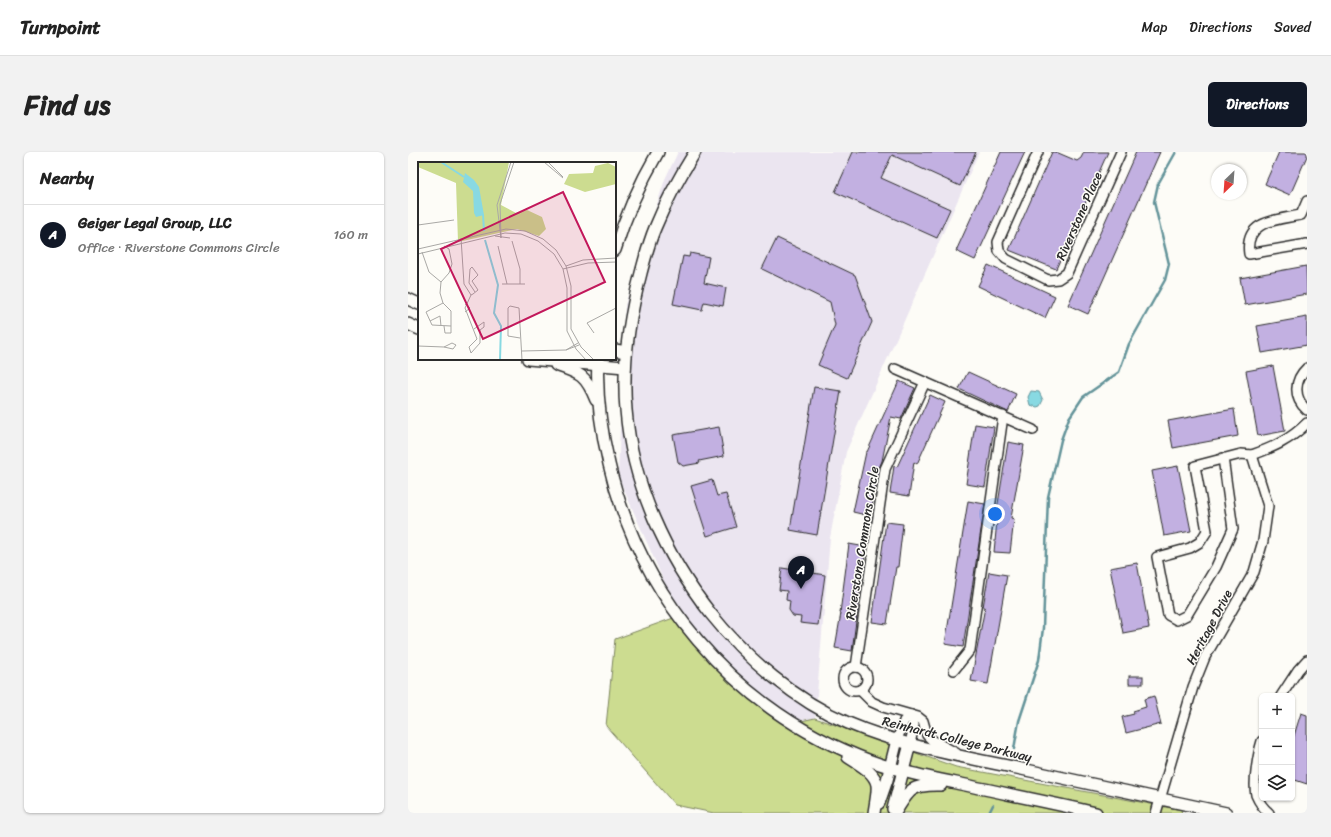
<!DOCTYPE html>
<html lang="en">
<head>
<meta charset="utf-8">
<style>
  :root { --surface:#fff; --page:#f2f2f2; --text:#222; --muted:#767676; --line:#e0e0e0; --accent:#111827 }
  body { margin:0; font-family:Sriracha,sans-serif; background:var(--page); color:var(--text) }
  .controls { position:absolute; right:12px; bottom:12px; display:grid; overflow:hidden; border-radius:6px; box-shadow:0 1px 3px #0004 }
  .controls button { width:36px; height:36px; display:grid; place-items:center; padding:0; border:0; border-bottom:1px solid var(--line); background:var(--surface); color:var(--text); font:20px sans-serif }
  .compass { position:absolute; left:803px; top:12px; width:36px; height:36px; border-radius:50%; background:var(--surface); box-shadow:0 1px 3px #0004; rotate:205deg }
  .you { position:absolute; left:587px; top:362px; width:14px; height:14px; margin:-10px; border:3px solid #fff; border-radius:50%; background:#1a73e8; box-shadow:0 0 0 6px #1a73e833 }
  .badge { display:grid; place-items:center; width:26px; height:26px; border-radius:50%; background:var(--accent); color:#fff; font-size:13px; font-weight:700 }
  .pin { position:absolute; translate:-50% -33px; filter:drop-shadow(0 1px 2px #0008) }
  .pin::after { content:''; position:absolute; top:21px; width:14px; height:12px; background:inherit; clip-path:polygon(0 0,100% 0,50% 100%) }
  .list { margin:0; padding:0; list-style:none }
  h2 { display:flex; justify-content:space-between; align-items:center; height:52px; margin:0; padding:0 16px; font-size:17px }
  h2 small { font-size:13px; font-weight:400; color:var(--muted) }
  .list li { display:grid; grid-template-columns:26px 1fr auto; gap:12px; align-items:center; box-sizing:border-box; height:60px; padding:0 16px; border-top:1px solid var(--line) }
  .list b { display:block; font-size:15px; white-space:nowrap }
  .list p { margin:0; font-size:13px; white-space:nowrap; color:var(--muted) }
  .list em { font-size:13px; font-style:normal; color:var(--muted) }
  .icon { flex:none; width:22px; height:22px; fill:none; stroke:currentColor; stroke-width:2; stroke-linecap:round; stroke-linejoin:round }
  .map { position:relative; flex:none; width:899px; height:661px; overflow:hidden; border-radius:6px }
  header { display:flex; align-items:center; gap:24px; box-sizing:border-box; height:56px; padding:0 20px; background:var(--surface); border-bottom:1px solid var(--line) }
  header strong { font-size:19px }
  nav { display:flex; gap:22px; margin-inline-start:auto; font-size:14px }
  .intro { display:flex; align-items:center; justify-content:space-between; box-sizing:border-box; height:96px; padding:0 24px }
  h1 { margin:0; font-size:28px }
  .button { padding:10px 18px; border-radius:6px; background:var(--accent); color:#fff; font-size:14px; font-weight:700 }
  main { display:flex; gap:24px; padding:0 24px }
  aside { flex:1; background:var(--surface); border-radius:6px; box-shadow:0 1px 3px #0004 }
  .map>svg:first-child { display:block }
</style>
</head>
<body>
<header>
<strong>Turnpoint</strong>
<nav><a>Map</a><a>Directions</a><a>Saved</a></nav>
</header>
<div class="intro"><h1>Find us</h1><a class="button">Directions</a></div>
<main>
<aside>
<h2>Nearby<small></small></h2>
<ul class="list">
<li><span class="badge">A</span><div><b>Geiger Legal Group, LLC</b><p>Office · Riverstone Commons Circle</p></div><em>160 m</em></li>
</ul>
</aside>
<div class="map">
<svg width="899" height="661" viewBox="0 0 899 661">
  <rect width="100%" height="100%" fill="#fdfcf7"/>
  <filter id="ink" filterUnits="userSpaceOnUse"><feTurbulence type="fractalNoise" baseFrequency=".025" numOctaves="2"/><feDisplacementMap in="SourceGraphic" scale="8" xChannelSelector="R" yChannelSelector="G"/><feConvolveMatrix kernelMatrix="1 2 1 2 8 2 1 2 1" color-interpolation-filters="sRGB"/></filter>
  <g filter="url(#ink)">
    <!-- built -->
    <path fill="#ebe5f0" d="M270,0H571L438,300L422,386L407,566L384,571L328,530L271,464L210,324L217,153L257,27Z"/>
    <!-- green -->
    <path fill="#ccdc90" stroke="#7c845e" d="M271,464L328,530L384,571L407,566L548,615L774,658L773,661H306L267,653L198,574L207,487Z"/>
    <!-- water -->
    <path fill="#88d9e2" stroke="#639399" d="M623,239L631,240L635,248L632,254L629,255L622,253L620,245Z"/>
    <g fill="none" stroke-linecap="round" stroke-linejoin="round">
      <!-- stream -->
      <g stroke="#639399" stroke-width="2.5">
        <path d="M606,597L611,569L631,508L635,476L640,345L653,288L661,266L675,245L711,220L721,192L757,128L761,112L746,50L750,32L768,0"/>
        <path d="M581,661L585,653"/>
      </g>
    </g>
    <!-- building -->
    <g fill="#c2b0e1" stroke="#2b2b2b">
      <path d="M445,0H568L552,34L484,3L473,26L542,57L529,86L427,40Z"/>
      <path d="M593,0H617L567,108L548,99Z"/>
      <path d="M644,0H648L669,9L673,6L676,0H700L648,117L601,98Z"/>
      <path d="M728,0H752L680,162L660,153Z"/>
      <path d="M871,0H899V4L882,43L857,32Z"/>
      <path d="M369,86L447,123L464,170L439,226L410,213L427,173L422,150L354,117Z"/>
      <path d="M282,101L301,105L296,131L318,136L315,154L296,150L294,158L265,152L275,104L281,105Z"/>
      <path d="M580,113L647,144L637,166L570,134Z"/>
      <path d="M898,114L899,142L837,153L832,126Z"/>
      <path d="M899,165V193L854,201L849,174Z"/>
      <path d="M865,214L877,279L850,284L838,219Z"/>
      <path d="M560,220L608,242L600,260L551,237Z"/>
      <path d="M491,229L507,236L493,267L483,265L474,309L471,316L462,364L445,360L458,300H459Z"/>
      <path d="M406,235L433,239L409,383L382,378Z"/>
      <path d="M522,243L537,250L509,312L506,310L501,344L482,341L486,314L489,315Z"/>
      <path d="M826,257L830,284L765,296L760,269Z"/>
      <path d="M567,272L586,275L577,335L558,332Z"/>
      <path d="M311,275L316,304L291,309L292,311L275,314L270,310L265,283Z"/>
      <path d="M600,290L616,293L603,366L606,367L602,401L586,400L590,358H589Z"/>
      <path d="M770,314L783,379L756,384L744,319Z"/>
      <path d="M304,328L309,344L318,342L328,375L299,384L283,334Z"/>
      <path d="M560,349L577,352L555,495L537,492Z"/>
      <path d="M478,370L495,372L490,415H488L479,472L464,470Z"/>
      <path d="M441,392L458,395L444,499L427,496L433,461H432Z"/>
      <path d="M729,411L741,476L715,481L702,416Z"/>
      <path d="M374,416L417,423L410,473L392,471L393,465L385,464L381,458L382,449L378,448L379,439L371,438Z"/>
      <path d="M581,420L599,423L580,532L563,529L577,455H575Z"/>
      <rect x="721" y="524" width="14" height="8"/>
      <path d="M746,544L753,572L718,581L714,565L726,562L725,559L738,555L736,547Z"/>
      <path d="M893,561L899,563V632L884,627V590Z"/>
    </g>
    <g fill="none" stroke-linecap="round" stroke-linejoin="round">
      <!-- minor casing -->
      <g stroke="#2b2b2b" stroke-width="12">
        <g id="minor">
          <path d="M630,0L590,90L591,99L598,107L640,128L650,127L659,121L713,0"/>
          <path d="M899,49L893,63C869,68 836,68 841,102L899,92"/>
          <path d="M899,216C886,228 885,246 899,258"/>
          <path d="M487,217L625,278"/>
          <path d="M844,303C866,295 882,288 899,271"/>
          <path d="M448,515L477,317L517,230"/>
          <circle cx="447" cy="527" r="12"/>
          <path d="M546,518L562,498L595,264"/>
          <path d="M452,538L464,550L475,555L510,565L515,569L519,583L524,588L548,601"/>
          <path d="M873,544L890,518L899,508"/>
          <path d="M489,588L496,569L503,563L506,573L502,592"/>
          <path d="M854,589C850,602 845,630 848,643C851,650 855,656 861,661"/>
          <path d="M748,661L785,535L797,505L846,420L855,389L860,354L844,303L833,302L787,314L799,379L792,390L782,396L749,405L760,463L769,468L779,463L785,453L808,415L825,377L815,306"/>
        </g>
      </g>
      <!-- tertiary casing -->
      <g stroke="#2b2b2b" stroke-width="14">
        <g id="tertiary">
          <path d="M287,0C272,24 258,49 247,76C241,90 237,106 233,121C221,166 214,212 218,258C224,332 258,405 303,462C338,506 388,549 440,571C494,594 552,604 609,616C679,631 748,646 818,661"/>
          <path d="M207,98C218,61 231,33 250,0"/>
          <path d="M0,147L11,152"/>
          <path d="M0,172L11,177"/>
          <path d="M207,198L218,200"/>
          <path d="M120,207L217,215"/>
          <path d="M190,207C188,242 193,278 201,312C231,442 324,554 450,604C481,617 514,624 548,631C594,641 641,650 688,661"/>
          <path d="M148,213C172,221 178,223 188,248"/>
          <path d="M440,605C450,612 467,620 469,633C470,641 467,652 466,661"/>
          <path d="M471,651L479,628L489,588"/>
          <path d="M485,657L502,592"/>
          <path d="M487,661C501,637 504,632 533,633"/>
        </g>
      </g>
      <!-- minor -->
      <use href="#minor" stroke="#fdfcf7" stroke-width="9"/>
      <!-- tertiary -->
      <use href="#tertiary" stroke="#fdfcf7" stroke-width="11"/>
    </g>
  </g>
  <g text-anchor="middle" dominant-baseline="central" stroke-width="3" stroke-linejoin="round" paint-order="stroke">
    <!-- street labels -->
    <g font-size="13" fill="#2b2b2b" stroke="#fdfcf7">
      <text transform="translate(671 64) rotate(-66)">Riverstone Place</text>
      <text transform="translate(454 391) rotate(-81)">Riverstone Commons Circle</text>
      <text transform="translate(801 475) rotate(-62)">Heritage Drive</text>
      <text transform="translate(549 587) rotate(14)">Reinhardt College Parkway</text>
    </g>
  </g>
  <!-- overview -->
  <g transform="translate(10 10)">
    <rect width="198" height="198" fill="#fdfcf7"/>
    <path d="M0,0H91L83,43L98,51L109,48L124,55L128,67L121,74L99,67L40,80L38,21L0,5ZM190,1L198,5V22L167,30L146,22L151,12L175,11L177,4Z" fill="#ccdc90"/>
    <path d="M47,11L56,18L61,25L66,53L58,55L56,51L55,29L45,20Z" fill="#88d9e2"/>
    <path fill="none" stroke="#88d9e2" stroke-width="2" d="M23,0L46,15M65,52L66,69M67,78L80,123L76,151L83,164L82,198"/>
    <path fill="none" stroke="#a9a8a5" stroke-width="1" d="M93,0L79,43L83,76L82,42L96,0M126,0L145,16M130,0L145,15M0,63L36,58M77,74L92,76M43,76L46,122L53,133L55,132L60,128L54,119L60,113L54,105L52,107L51,121L57,130M94,79L102,107V122M26,84L31,87L34,102L31,111L23,120L22,131L25,141L33,149V171H27L26,164M80,84L89,122M0,87L88,67L107,69L125,77L138,88L148,104L153,124V167L163,185L176,198M4,90L11,110L23,120M0,92L87,71L103,72L120,79L136,92L145,107L149,126V169L158,187L168,198M148,104L165,98L198,96M145,107L170,101L198,100M84,122H107M53,133L47,146L59,177L51,185L53,191L62,181V168L66,165V160L56,167M25,141L8,150L14,163L33,164M47,142L52,146L47,150M12,159L22,154L23,164M176,171L169,161L198,146M102,176L90,174V146L92,144L101,146L104,198M34,181L38,183L35,187L26,185ZM160,181L148,188L161,183M0,184L26,185M104,189L148,188"/>
    <path fill="#c2185b" fill-opacity="0.15" stroke="#c2185b" stroke-width="2" d="M145,30L187,120L65,177L23,87Z"/>
    <rect width="198" height="198" fill="none" stroke="#2b2b2b" stroke-width="2"/>
  </g>
</svg>
<div class="controls">
<button>+</button>
<button>−</button>
<button><svg class="icon" aria-label="layers" viewBox="0 0 24 24"><path d="M12 4l9 5-9 5-9-5zM3 14l9 5 9-5"/></svg></button>
</div>
<svg class="compass" viewBox="-18 -18 36 36"><path d="M0-13l5 13h-10z" fill="#e53935"/><path d="M0 13l5-13h-10z" fill="#767676"/></svg>
<div class="you"></div>
<div class="pin badge" style="left:393px;top:437px">A</div>
</div>
</main>
</body>
</html>
